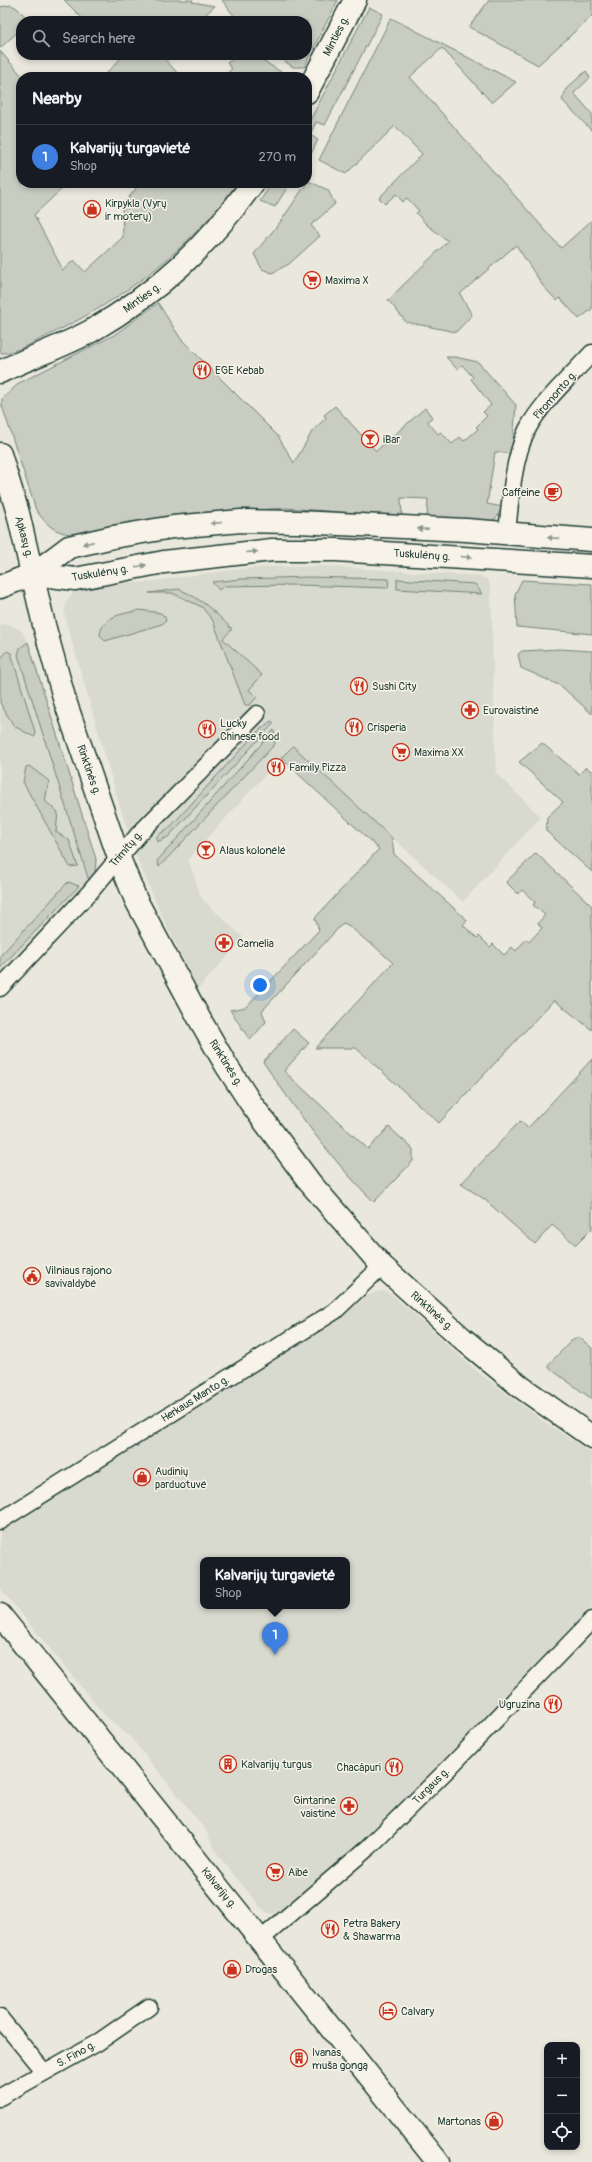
<!DOCTYPE html>
<html lang="en">
<head>
<meta charset="utf-8">
<style>
  :root { --surface:#171b24; --page:#242831; --text:#f1f3f6; --muted:#9ea1a6; --line:#363941; --accent:#c8321e }
  body { margin:0; font-family:Pangolin,sans-serif; background:var(--page); color:var(--text) }
  .controls { position:absolute; right:12px; bottom:12px; display:grid; overflow:hidden; border-radius:8px; box-shadow:0 2px 6px #0003 }
  .controls button { width:36px; height:36px; display:grid; place-items:center; padding:0; border:0; border-bottom:1px solid var(--line); background:var(--surface); color:var(--text); font:20px sans-serif }
  .you { position:absolute; left:260px; top:985px; width:14px; height:14px; margin:-10px; border:3px solid #fff; border-radius:50%; background:#1a73e8; box-shadow:0 0 0 6px #1a73e833 }
  .badge { display:grid; place-items:center; width:26px; height:26px; border-radius:50%; background:var(--accent); color:#fff; font-size:13px; font-weight:700 }
  .pin { position:absolute; translate:-50% -33px; filter:drop-shadow(0 1px 2px #0008) }
  .pin::after { content:''; position:absolute; top:21px; width:14px; height:12px; background:inherit; clip-path:polygon(0 0,100% 0,50% 100%) }
  .popup { position:absolute; left:200px; top:1557px; width:150px; height:52px; box-sizing:border-box; display:grid; place-content:center; border-radius:8px; background:var(--surface); filter:drop-shadow(0 1px 3px #0005); font-size:13px; white-space:nowrap; color:var(--muted) }
  .popup b { font-size:15px; color:var(--text) }
  .popup::after { content:''; position:absolute; left:50%; top:100%; margin-left:-8px; border:8px solid transparent; border-top-color:var(--surface) }
  .list { margin:0; padding:0; list-style:none }
  h2 { display:flex; justify-content:space-between; align-items:center; height:52px; margin:0; padding:0 16px; font-size:17px }
  h2 small { font-size:13px; font-weight:400; color:var(--muted) }
  .list li { display:grid; grid-template-columns:26px 1fr auto; gap:12px; align-items:center; box-sizing:border-box; height:64px; padding:0 16px; border-top:1px solid var(--line) }
  .list b { display:block; font-size:15px; white-space:nowrap }
  .list p { margin:0; font-size:13px; white-space:nowrap; color:var(--muted) }
  .list em { font-size:13px; font-style:normal; color:var(--muted) }
  .icon { flex:none; width:22px; height:22px; fill:none; stroke:currentColor; stroke-width:2; stroke-linecap:round; stroke-linejoin:round }
  .map { position:relative; flex:none; width:592px; height:2162px; overflow:hidden }
  .search { position:absolute; background:var(--surface); box-shadow:0 2px 6px #0003; left:16px; top:16px; width:296px; height:44px; display:flex; align-items:center; gap:10px; box-sizing:border-box; padding:0 14px; border-radius:16px; color:var(--muted); font-size:15px }
  .panel { position:absolute; background:var(--surface); box-shadow:0 2px 6px #0003; left:16px; top:72px; width:296px; height:116px; border-radius:16px }
  .map>svg:first-child { display:block }
</style>
</head>
<body>
<div class="map">
<svg width="592" height="2162" viewBox="0 0 592 2162">
  <rect width="100%" height="100%" fill="#eae8dd"/>
  <filter id="ink" filterUnits="userSpaceOnUse"><feTurbulence type="fractalNoise" baseFrequency=".025" numOctaves="2"/><feDisplacementMap in="SourceGraphic" scale="8" xChannelSelector="R" yChannelSelector="G"/><feConvolveMatrix kernelMatrix="1 2 1 2 8 2 1 2 1" color-interpolation-filters="sRGB"/></filter>
  <g filter="url(#ink)">
    <!-- built -->
    <g fill="#d9dacf" fill-rule="evenodd">
      <path d="M323,566L480,576L488,580L491,590L496,773L541,817L463,902L292,746L188,859L202,899L244,938L198,989L166,925L137,859L120,807L67,625L64,612L67,600L74,592L96,583L111,580L138,583L230,570L269,567Z"/>
      <path d="M9,624L21,630L28,642L65,757L97,866L95,874L89,881L0,979V625Z"/>
      <path d="M379,1291H385L394,1296L478,1372L546,1423L592,1453V1607L400,1804L335,1866L279,1912L270,1914L261,1908L218,1855L205,1829L131,1738L105,1716L0,1588V1525L343,1314L365,1297ZM203,1560H347V1606H203Z"/>
    </g>
    <!-- green -->
    <g fill="#c8ccc1" stroke="#74847a">
      <path d="M64,0H193L192,2L215,6L198,21H85Z"/>
      <path d="M222,0H338L304,67H293L276,55H307V21H238Z"/>
      <path d="M489,0H592V16L538,65L469,27Z"/>
      <path d="M11,5L17,8L30,21H21V29L0,48V7Z"/>
      <path d="M369,7L383,14L325,125L316,122L310,135L318,140L310,156L307,155V126Z"/>
      <path d="M391,18L516,82L492,103L442,48L410,77L561,248L592,220V309L579,319L560,298L557,301L543,286L516,245L460,294L472,315L456,332L406,322L388,300L448,241L427,225L416,213L419,211L407,198L403,202L396,194L385,204L379,198L422,154L395,126L346,174L319,160Z"/>
      <path d="M0,51L23,77H21V183H68L34,215L63,270L74,260L85,272L123,237L122,205L136,189L130,183H237C190,249 124,299 51,334C37,341 22,349 7,353H0Z"/>
      <path d="M119,55H161L181,77H103L121,58Z"/>
      <path d="M239,55H254L289,77H229L226,74L232,69L227,63Z"/>
      <path d="M586,71L590,78L574,93L592,114V131L562,100L567,88Z"/>
      <path d="M308,181L328,190L335,204L311,225L320,236L289,264L272,273L262,269L254,254L281,221Z"/>
      <path d="M272,183H290L275,207L260,201Z"/>
      <path d="M158,303L181,339L278,436L294,463L313,430L326,418L324,415L335,406L376,451L425,408L432,417L428,422L438,434L441,432L452,444L460,437L464,441L478,429L476,427L487,416L483,412L491,405L471,379L473,377L462,365L457,369L446,357H455L478,362L516,405L512,454L495,452L487,504L503,507L496,518L490,522L427,519L428,499L401,498L402,517L287,508L181,515L72,534C54,533 46,524 36,510L2,406V399L19,383L114,335Z"/>
      <path d="M310,577L389,579L388,588L298,585L224,586L219,590L212,582L242,579Z"/>
      <path d="M397,579L475,584L482,594L397,589Z"/>
      <path d="M522,580L592,584V634L517,627L515,594Z"/>
      <path d="M179,589C202,599 214,611 232,629L223,639L262,675L249,690L257,697L250,705H245L213,621L202,607L172,593H149Z"/>
      <path d="M140,610L161,613L165,617L166,621L162,624L105,641L100,635C102,615 124,614 140,610Z"/>
      <path d="M28,642L96,859L95,874L89,881L18,655L20,648Z"/>
      <path d="M559,649L592,651V714L561,686L521,668L518,654L522,651Z"/>
      <path d="M7,651L11,653L36,735L34,737L14,726L0,703V660Z"/>
      <path d="M271,721L274,723L168,837L157,842V836L171,826L257,732Z"/>
      <path d="M274,730L275,744L159,867L157,861Z"/>
      <path d="M542,743L579,774L586,767L591,771L592,770V872L546,831L547,817L563,802L519,762Z"/>
      <path d="M293,746L392,838L394,854L467,920L463,925L477,938L479,936L490,947L493,944L504,955L512,947L516,951L526,939L529,942L542,928L538,923L545,915L533,905L535,902L522,890L518,894L506,882L536,853L592,906V1030L554,1000L439,1123L356,1048H315L393,963L372,944L369,943L348,925L343,923L262,1011L266,1022L250,1040L230,1010L246,1007L319,930L315,918L379,849L281,758Z"/>
      <path d="M29,766L49,781L45,801L58,812L56,832L69,840L78,866L70,867L23,782L26,767Z"/>
      <path d="M68,882L79,886L0,968V956Z"/>
      <path d="M293,1029L309,1043L284,1071L368,1149L389,1127L413,1149V1161L374,1202C331,1160 297,1111 263,1062Z"/>
      <path d="M592,1059V1229L576,1245L552,1225L535,1244L484,1199L461,1184L520,1121L528,1128Z"/>
      <path d="M579,1337L592,1348V1399L549,1368V1364L571,1341Z"/>
    </g>
    <g fill="none" stroke-linecap="round" stroke-linejoin="round">
      <!-- street casing -->
      <g stroke="#1f3d34" stroke-width="19">
        <g id="street">
          <path d="M507,534C510,502 513,459 527,430C540,404 572,375 592,353"/>
          <path d="M0,988L90,892L139,834L257,714"/>
          <path d="M0,1521L335,1311L382,1266"/>
          <path d="M260,1940L369,1847L450,1767L592,1620"/>
          <path d="M0,2018L44,2072"/>
          <path d="M0,2097L97,2043L149,2007"/>
        </g>
      </g>
      <!-- secondary casing -->
      <g stroke="#1f3d34" stroke-width="25">
        <g id="secondary">
          <path d="M307,92L355,0"/>
          <path d="M0,372C30,357 62,347 91,331C159,292 207,246 253,183"/>
          <path d="M0,454L18,513L44,625L65,701L119,858L136,900L199,1018L226,1065L250,1102L311,1184L382,1266L463,1339L521,1387L592,1437"/>
        </g>
      </g>
      <!-- primary casing -->
      <g stroke="#1f3d34" stroke-width="25">
        <g id="primary">
          <path d="M33,574L75,579L164,562L272,550H336L592,566"/>
          <path d="M0,587L33,574L69,547L113,537L173,527L241,521L297,522L466,530L592,540"/>
          <path d="M0,1615L438,2162"/>
        </g>
      </g>
      <!-- street -->
      <use href="#street" stroke="#f7f3e8" stroke-width="16"/>
      <!-- secondary -->
      <use href="#secondary" stroke="#f7f3e8" stroke-width="22"/>
      <!-- primary -->
      <use href="#primary" stroke="#f7f3e8" stroke-width="22"/>
    </g>
    <!-- one-way arrows -->
    <defs><path id="oneway-solid" d="M-6-.8H1V-3.2L6.5 0L1 3.2V.8H-6Z"/></defs>
    <g fill="#8b988e">
      <use href="#oneway-solid" transform="translate(216 523) rotate(175)"/>
      <use href="#oneway-solid" transform="translate(423 529) rotate(-177)"/>
      <use href="#oneway-solid" transform="translate(553 538) rotate(-176)"/>
      <use href="#oneway-solid" transform="translate(88 543) rotate(167)"/>
      <use href="#oneway-solid" transform="translate(252 552) rotate(-5)"/>
      <use href="#oneway-solid" transform="translate(466 557) rotate(4)"/>
      <use href="#oneway-solid" transform="translate(141 566) rotate(-10)"/>
    </g>
  </g>
  <!-- icons -->
  <defs>
    <g id="shop-ring" transform="scale(0.9)"><circle r="9.5" fill="#f7f3e8" stroke="#c8321e" stroke-width="1.5"/><path d="M-5-2.5h2.3a2.7 3.5 0 0 1 5.4 0H5L5.5 6h-11ZM-1.5-2.5h3a1.5 2.3 0 0 0-3 0Z" fill="#c8321e"/></g>
    <g id="supermarket-ring" transform="scale(0.9)"><circle r="9.5" fill="#f7f3e8" stroke="#c8321e" stroke-width="1.5"/><path d="M-6-5.5h2.5l.6 2H6L4.5 2H-2.5L-4.4-4H-6ZM-1.5 3.2a1.3 1.3 0 1 0 .1 0ZM3 3.2a1.3 1.3 0 1 0 .1 0Z" fill="#c8321e"/></g>
    <g id="restaurant-ring" transform="scale(0.9)"><circle r="9.5" fill="#f7f3e8" stroke="#c8321e" stroke-width="1.5"/><path d="M-5-6h1v4h1v-4h1v4h1v-4h1v5L-1.5 .5V6h-2V.5L-5-1ZM5-6V6H3V1.5H1.5Q1.5-4 5-6Z" fill="#c8321e"/></g>
    <g id="bar-ring" transform="scale(0.9)"><circle r="9.5" fill="#f7f3e8" stroke="#c8321e" stroke-width="1.5"/><path d="M-6-5H6L.8 .8V4.5H3.5V6h-7V4.5H-.8V.8Z" fill="#c8321e"/></g>
    <g id="cafe-ring" transform="scale(0.9)"><circle r="9.5" fill="#f7f3e8" stroke="#c8321e" stroke-width="1.5"/><path d="M-5.5-4.5H6V0H3Q3 3.5 0 3.5H-2.5Q-5.5 3.5-5.5 0ZM3-3.2v2h1.7v-2ZM-6 4.5H4V6H-6Z" fill="#c8321e"/></g>
    <g id="pharmacy-ring" transform="scale(0.9)"><circle r="9.5" fill="#f7f3e8" stroke="#c8321e" stroke-width="1.5"/><path d="M-2-6h4v4h4v4h-4v4h-4v-4h-4v-4h4Z" fill="#c8321e"/></g>
    <g id="civic-ring" transform="scale(0.9)"><circle r="9.5" fill="#f7f3e8" stroke="#c8321e" stroke-width="1.5"/><path d="M-.6-6.5H3V-4.5H.6V-3L4-1V1h2V6H-6V1h2V-1L-.6-3ZM-1.2 2.5V6h2.4V2.5Z" fill="#c8321e"/></g>
    <g id="building-ring" transform="scale(0.9)"><circle r="9.5" fill="#f7f3e8" stroke="#c8321e" stroke-width="1.5"/><path d="M-4-6H4V6H1V3H-1V6H-4ZM-2.5-4.3h1.7v1.8h-1.7ZM.8-4.3h1.7v1.8H.8ZM-2.5-1h1.7V.8h-1.7ZM.8-1h1.7V.8H.8Z" fill="#c8321e"/></g>
    <g id="hotel-ring" transform="scale(0.9)"><circle r="9.5" fill="#f7f3e8" stroke="#c8321e" stroke-width="1.5"/><path d="M-6-4.5h1.5V1H6V5H4.5V3h-9V5H-6ZM-4 0a1.8 1.8 0 1 1 3.6 0ZM.5 0V-2.5h3Q6-2.5 6 0Z" fill="#c8321e"/></g>
  </defs>
  <g fill-rule="evenodd">
    <use href="#shop-ring" x="92" y="209"/>
    <use href="#supermarket-ring" x="312" y="280"/>
    <use href="#restaurant-ring" x="202" y="370"/>
    <use href="#bar-ring" x="370" y="439"/>
    <use href="#cafe-ring" x="553" y="492"/>
    <use href="#restaurant-ring" x="359" y="686"/>
    <use href="#pharmacy-ring" x="470" y="710"/>
    <use href="#restaurant-ring" x="354" y="727"/>
    <use href="#restaurant-ring" x="207" y="729"/>
    <use href="#supermarket-ring" x="401" y="752"/>
    <use href="#restaurant-ring" x="276" y="767"/>
    <use href="#bar-ring" x="206" y="850"/>
    <use href="#pharmacy-ring" x="224" y="943"/>
    <use href="#civic-ring" x="32" y="1276"/>
    <use href="#shop-ring" x="142" y="1477"/>
    <use href="#restaurant-ring" x="553" y="1704"/>
    <use href="#building-ring" x="228" y="1764"/>
    <use href="#restaurant-ring" x="394" y="1767"/>
    <use href="#pharmacy-ring" x="349" y="1806"/>
    <use href="#supermarket-ring" x="275" y="1872"/>
    <use href="#restaurant-ring" x="330" y="1929"/>
    <use href="#shop-ring" x="232" y="1969"/>
    <use href="#hotel-ring" x="388" y="2011"/>
    <use href="#building-ring" x="299" y="2058"/>
    <use href="#shop-ring" x="494" y="2121"/>
  </g>
  <g text-anchor="middle" dominant-baseline="central" stroke-width="3" stroke-linejoin="round" paint-order="stroke">
    <!-- street labels -->
    <g font-size="11" fill="#1f3d34" stroke="#f7f3e8">
      <text transform="translate(336 36) rotate(-63)">Minties g.</text>
      <text transform="translate(142 298) rotate(-35)">Minties g.</text>
      <text transform="translate(555 395) rotate(-49)">Piromonto g.</text>
      <text transform="translate(24 537) rotate(75)">Apkasų g.</text>
      <text transform="translate(422 555) rotate(4)">Tuskulėnų g.</text>
      <text transform="translate(100 573) rotate(-9)">Tuskulėnų g.</text>
      <text transform="translate(89 770) rotate(71)">Rinktinės g.</text>
      <text transform="translate(126 849) rotate(-49)">Trimitų g.</text>
      <text transform="translate(226 1063) rotate(58)">Rinktinės g.</text>
      <text transform="translate(432 1311) rotate(42)">Rinktinės g.</text>
      <text transform="translate(195 1399) rotate(-32)">Herkaus Manto g.</text>
      <text transform="translate(431 1786) rotate(-45)">Turgaus g.</text>
      <text transform="translate(219 1888) rotate(51)">Kalvarijų g.</text>
      <text transform="translate(76 2054) rotate(-29)">S. Fino g.</text>
    </g>
    <!-- poi labels -->
    <g font-size="11" fill="#1f3d34" stroke="#f7f3e8" text-anchor="start">
      <text x="105" y="203">Kirpykla (Vyrų<tspan x="105" dy="13">ir moterų)</tspan></text>
      <text x="325" y="280">Maxima X</text>
      <text x="215" y="370">EGE Kebab</text>
      <text x="383" y="439">iBar</text>
      <text x="540" y="492" text-anchor="end">Caffeine</text>
      <text x="372" y="686">Sushi City</text>
      <text x="483" y="710">Eurovaistinė</text>
      <text x="220" y="723">Lucky<tspan x="220" dy="13">Chinese food</tspan></text>
      <text x="367" y="727">Crisperia</text>
      <text x="414" y="752">Maxima XX</text>
      <text x="289" y="767">Family Pizza</text>
      <text x="219" y="850">Alaus kolonėlė</text>
      <text x="237" y="943">Camelia</text>
      <text x="45" y="1270">Vilniaus rajono<tspan x="45" dy="13">savivaldybė</tspan></text>
      <text x="155" y="1471">Audinių<tspan x="155" dy="13">parduotuvė</tspan></text>
      <text x="540" y="1704" text-anchor="end">Ugruzina</text>
      <text x="241" y="1764">Kalvarijų turgus</text>
      <text x="381" y="1767" text-anchor="end">Chacápuri</text>
      <text x="336" y="1800" text-anchor="end">Gintarinė<tspan x="336" dy="13">vaistinė</tspan></text>
      <text x="288" y="1872">Aibė</text>
      <text x="343" y="1923">Petra Bakery<tspan x="343" dy="13">&amp; Shawarma</tspan></text>
      <text x="245" y="1969">Drogas</text>
      <text x="401" y="2011">Calvary</text>
      <text x="312" y="2052">Ivanas<tspan x="312" dy="13">muša gongą</tspan></text>
      <text x="481" y="2121" text-anchor="end">Martonas</text>
    </g>
  </g>
</svg>
<div class="controls">
<button>+</button>
<button>−</button>
<button><svg class="icon" aria-label="locate" viewBox="0 0 24 24"><circle cx="12" cy="12" r="6"/><path d="M12 2v4M12 18v4M2 12h4M18 12h4"/></svg></button>
</div>
<div class="you"></div>
<div class="pin badge" style="left:275px;top:1655px;background:#3f7fe0">1</div>
<div class="popup"><b>Kalvarijų turgavietė</b>Shop</div>
<div class="search"><svg class="icon" aria-label="search" viewBox="0 0 24 24"><circle cx="10" cy="10" r="6"/><path d="M15 15l6 6"/></svg>Search here</div>
<section class="panel">
<h2>Nearby<small></small></h2>
<ul class="list">
<li><span class="badge" style="background:#3f7fe0">1</span><div><b>Kalvarijų turgavietė</b><p>Shop</p></div><em>270 m</em></li>
</ul>
</section>
</div>
</body>
</html>
